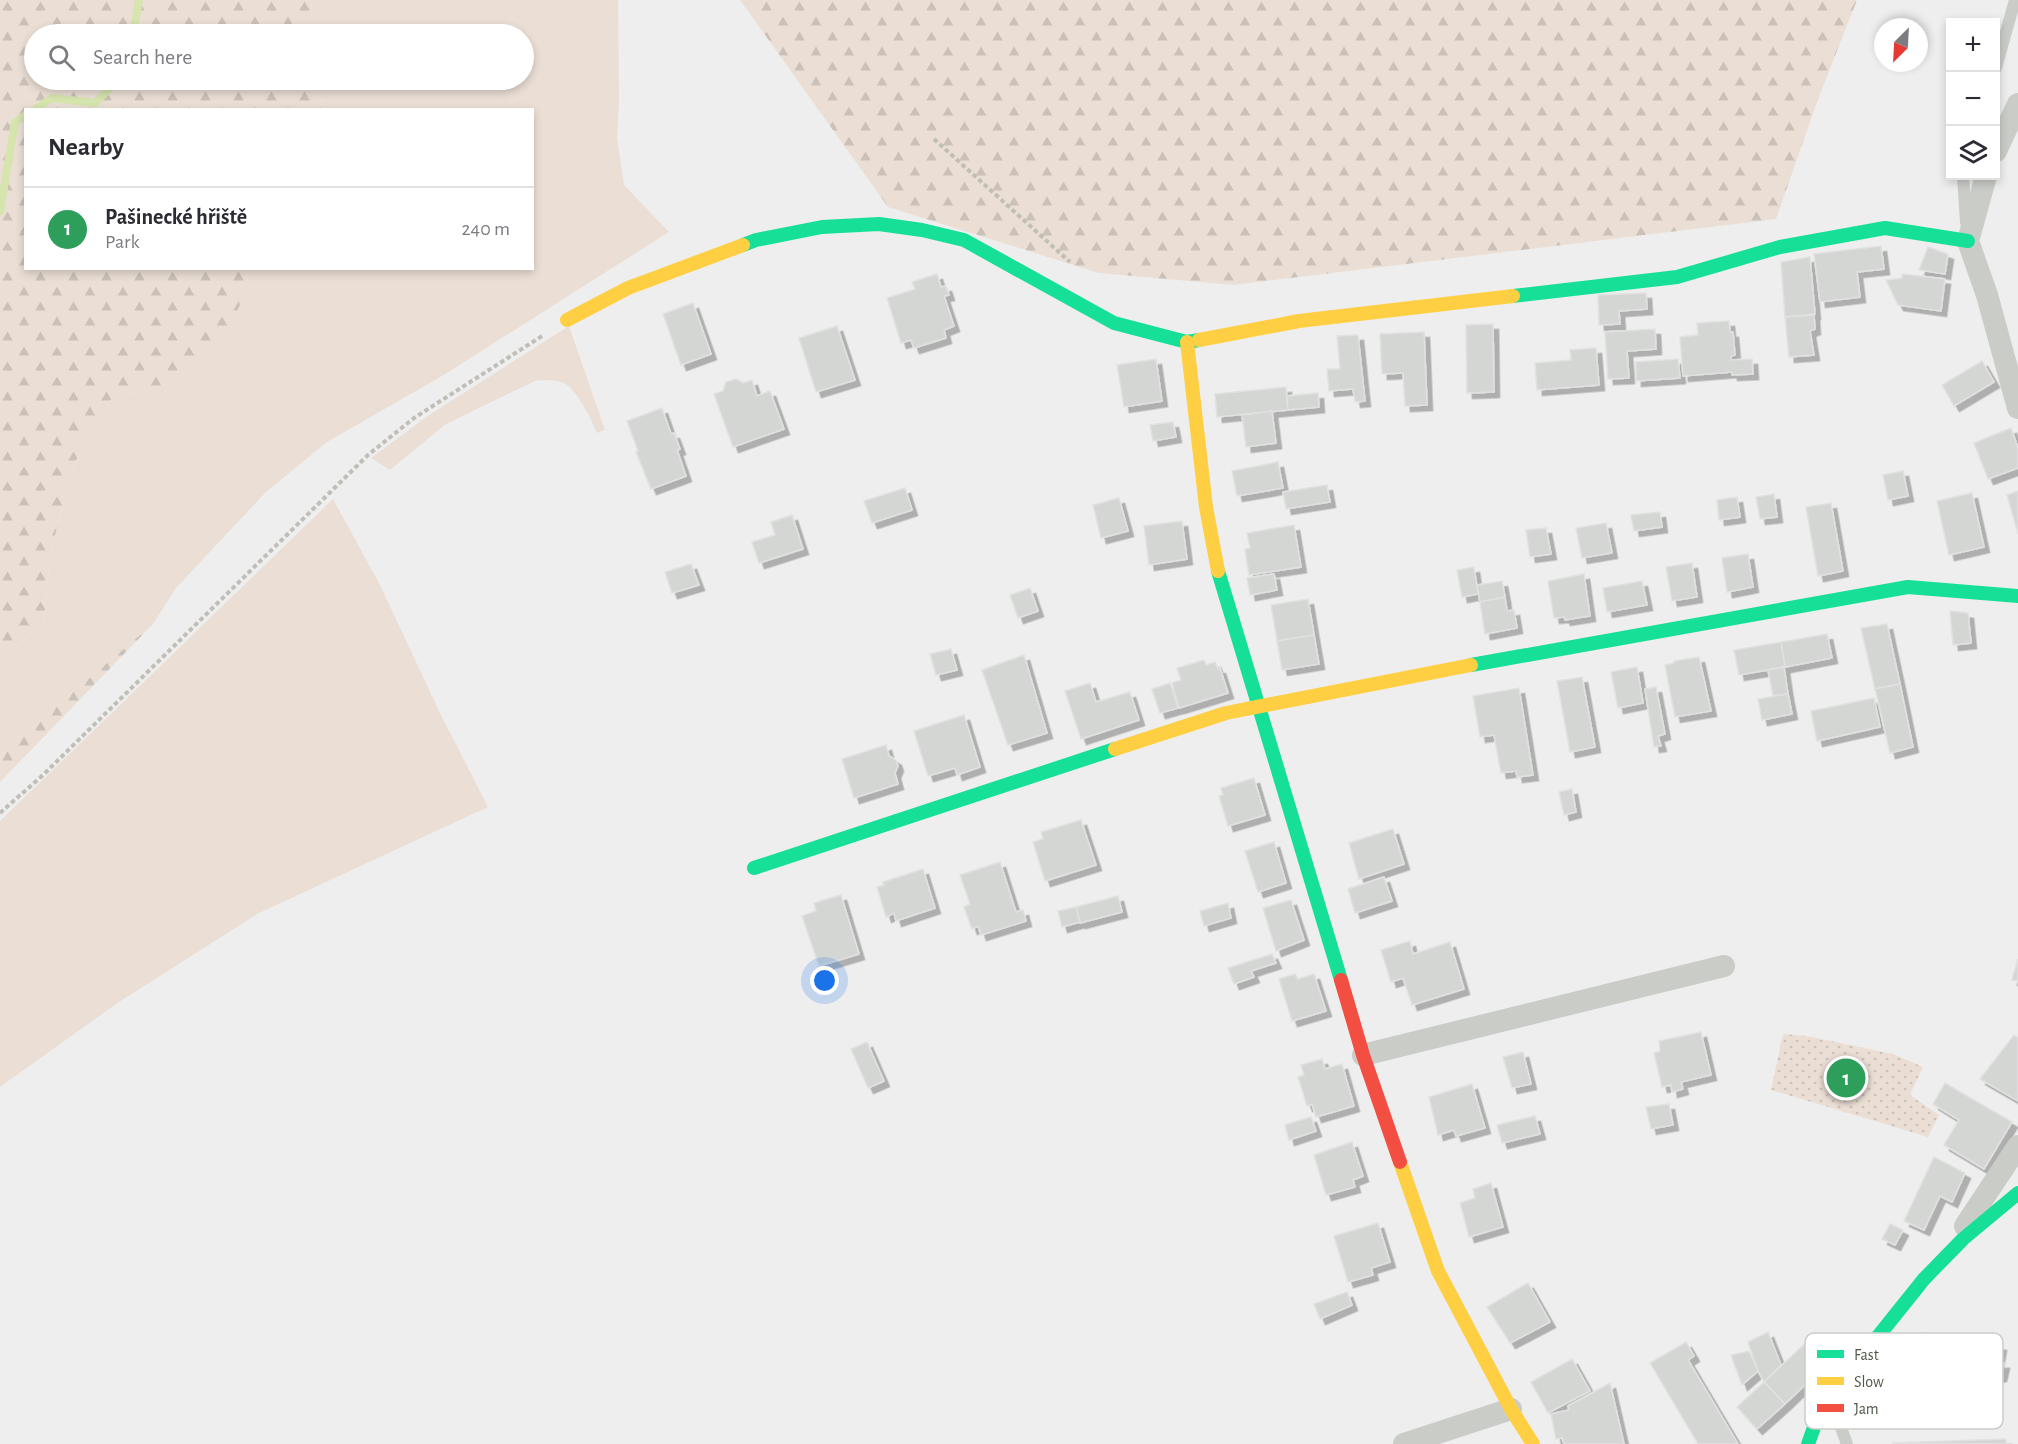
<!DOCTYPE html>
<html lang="en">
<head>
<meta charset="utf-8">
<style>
  :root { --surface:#fff; --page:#f2f2f3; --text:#2b2b33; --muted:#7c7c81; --line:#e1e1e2; --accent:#d93025 }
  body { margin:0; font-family:"Alegreya Sans",sans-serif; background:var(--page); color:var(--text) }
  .controls { position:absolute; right:18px; top:18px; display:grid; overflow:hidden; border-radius:0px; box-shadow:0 3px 9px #0003 }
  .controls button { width:54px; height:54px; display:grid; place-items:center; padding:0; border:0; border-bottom:2px solid var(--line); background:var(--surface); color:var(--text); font:30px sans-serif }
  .compass { position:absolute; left:1874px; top:18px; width:54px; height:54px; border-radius:50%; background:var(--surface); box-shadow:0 3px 9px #0003; rotate:204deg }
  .you { position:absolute; left:825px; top:981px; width:21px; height:21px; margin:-15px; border:4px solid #fff; border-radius:50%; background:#1a73e8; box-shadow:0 0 0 9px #1a73e833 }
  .badge { display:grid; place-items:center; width:39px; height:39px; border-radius:50%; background:var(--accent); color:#fff; font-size:20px; font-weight:700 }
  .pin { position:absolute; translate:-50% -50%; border:3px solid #fff; box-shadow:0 2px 6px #0006 }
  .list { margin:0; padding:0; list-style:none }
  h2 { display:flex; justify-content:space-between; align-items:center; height:78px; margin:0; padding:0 24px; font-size:26px }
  h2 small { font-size:20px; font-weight:400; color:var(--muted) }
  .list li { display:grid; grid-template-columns:39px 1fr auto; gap:18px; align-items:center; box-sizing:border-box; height:84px; padding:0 24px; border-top:2px solid var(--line) }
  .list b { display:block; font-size:22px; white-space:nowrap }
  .list p { margin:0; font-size:20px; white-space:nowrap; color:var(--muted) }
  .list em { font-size:20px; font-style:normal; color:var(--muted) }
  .icon { flex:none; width:33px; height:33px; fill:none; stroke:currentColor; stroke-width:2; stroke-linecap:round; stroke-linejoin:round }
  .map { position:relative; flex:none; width:2018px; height:1444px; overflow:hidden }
  .search { position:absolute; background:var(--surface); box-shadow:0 3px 9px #0003; left:24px; top:24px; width:510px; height:66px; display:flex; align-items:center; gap:15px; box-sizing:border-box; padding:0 21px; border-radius:33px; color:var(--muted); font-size:22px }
  .panel { position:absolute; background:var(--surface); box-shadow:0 3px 9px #0003; left:24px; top:108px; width:510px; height:162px; border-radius:0px }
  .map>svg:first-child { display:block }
</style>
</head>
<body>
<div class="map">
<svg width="2018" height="1444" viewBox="0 0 2018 1444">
  <defs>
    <pattern id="forest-firs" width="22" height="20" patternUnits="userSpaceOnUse" patternTransform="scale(1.5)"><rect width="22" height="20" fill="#ebdfd5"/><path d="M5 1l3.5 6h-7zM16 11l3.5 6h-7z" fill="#cbc1b8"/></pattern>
    <pattern id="park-dots" width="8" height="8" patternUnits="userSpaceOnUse" patternTransform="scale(1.5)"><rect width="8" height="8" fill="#ebdfd5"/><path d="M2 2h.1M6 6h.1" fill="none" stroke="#cbc1b8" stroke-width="1.8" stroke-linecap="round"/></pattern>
    <filter id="shadow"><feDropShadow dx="5.5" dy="5.5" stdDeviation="0" flood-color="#0004"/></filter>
  </defs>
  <rect width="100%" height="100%" fill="#eee"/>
  <!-- grass -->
  <g fill="#ebdfd5">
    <path d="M312,0H618L619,100L617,138L624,185L669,232L442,376L327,442L266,492L176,588L153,624L24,734L0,757V663L44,621L49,568L57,526L75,462L110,400L175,381L256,269L532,268V110L321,109L323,80H524V34H315L311,17Z"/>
    <path d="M569,326L605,430L597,433C591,419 579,394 567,385C559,379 544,380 535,381L446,424L390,470L371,458L429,415Z"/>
    <path d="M333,499L380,585L440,713L488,807L257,914L119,1002L0,1087V821Z"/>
  </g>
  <!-- forest -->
  <g fill="url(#forest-firs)">
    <path d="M0,0H312L311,17L315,34H34V80H323L321,109L26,110V268L256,269L233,320L175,381L110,400L75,462L57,526L49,568L44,621L0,663Z"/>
    <path d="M740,0H1857L1817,102L1776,219L1234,285L1099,273L888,207Z"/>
    <path d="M153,624L0,782V757L24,734Z"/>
  </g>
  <!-- park -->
  <path fill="url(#park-dots)" d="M1783,1034L1807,1036L1893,1054L1923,1067L1910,1095L1939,1115L1928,1137L1771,1090Z"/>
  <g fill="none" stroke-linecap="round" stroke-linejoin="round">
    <!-- stream -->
    <g stroke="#d6e4ae" stroke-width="8">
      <path d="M133,34L139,0"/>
      <path d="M34,110L52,98L95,103L118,80"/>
      <path d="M0,211L15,122L26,115"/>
    </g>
  </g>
  <!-- building -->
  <g fill="#d4d6d4" stroke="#e0e1e0" stroke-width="1.5" filter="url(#shadow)">
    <path d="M1881,246L1884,269L1857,272L1860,297L1820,302L1814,254Z"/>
    <path d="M1928,247L1948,254L1945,274L1919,270Z"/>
    <path d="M1810,257L1815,314L1785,317L1781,262Z"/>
    <path d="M937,274L941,287L946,286L949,295L944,296L954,326L944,330L946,338L914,348L911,340L901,343L887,298L915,289L912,282Z"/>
    <path d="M1902,274L1945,279L1941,311L1898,305L1886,280L1902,278Z"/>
    <path d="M1646,293L1647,309L1619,311L1620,324L1599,325L1598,295Z"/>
    <path d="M693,303L711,354L681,365L663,314Z"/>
    <path d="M1814,315L1815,329L1810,331L1814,355L1789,357L1785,317Z"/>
    <path d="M1729,321L1730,332H1733L1735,355L1731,356V360L1752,359L1753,374L1732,375V372L1683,376L1680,337L1698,335L1697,323Z"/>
    <path d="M1493,324L1494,392L1467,393L1466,325Z"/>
    <path d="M837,326L855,380L816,392L799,338Z"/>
    <path d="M1655,329L1656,349L1627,351L1629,378L1608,379L1605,332Z"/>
    <path d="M1424,332L1427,405L1405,406L1403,373L1382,374L1380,334Z"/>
    <path d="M1358,335L1365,401L1355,402L1353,389L1329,391L1327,369H1340L1337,336Z"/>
    <path d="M1596,348L1599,385L1537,390L1535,363L1571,360L1570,350Z"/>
    <path d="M1156,359L1162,401L1124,407L1117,365Z"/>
    <path d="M1678,359L1680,378L1636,381V362Z"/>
    <path d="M1982,361L1994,382L1954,406L1942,385Z"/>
    <path d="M736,379L743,383L752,380L757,396L770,391L784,429L733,447L714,394L723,391L726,382Z"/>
    <path d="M1286,387L1288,410L1217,417L1215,394Z"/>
    <path d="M1318,393L1319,407L1288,410L1287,396Z"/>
    <path d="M662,408L671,434L674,433L680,449L677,450L686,476L651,489L636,452L638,451L627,421Z"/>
    <path d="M1272,411L1276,443L1246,447L1242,415Z"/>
    <path d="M1173,422L1176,437L1153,441L1150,425Z"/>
    <path d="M2011,428L2018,448V468L1988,479L1974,443Z"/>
    <path d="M1278,462L1283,488L1237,496L1232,471Z"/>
    <path d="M1903,471L1908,496L1888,500L1883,475Z"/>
    <path d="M1327,485L1330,502L1286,509L1283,492Z"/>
    <path d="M905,488L912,510L872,523L864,501Z"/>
    <path d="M2018,491V534L2007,495Z"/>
    <path d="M1972,493L1984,547L1949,555L1937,501Z"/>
    <path d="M1774,494L1777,517L1760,519L1756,497Z"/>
    <path d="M1737,497L1740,517L1719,520L1717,500Z"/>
    <path d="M1119,498L1128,531L1101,538L1093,505Z"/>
    <path d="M1831,503L1843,571L1818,576L1806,507Z"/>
    <path d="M1660,512L1662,527L1634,531L1631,515Z"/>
    <path d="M792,515L803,549L759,563L752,542L775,535L771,522Z"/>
    <path d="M1182,521L1187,559L1149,565L1144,526Z"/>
    <path d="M1606,523L1612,553L1582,558L1576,528Z"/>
    <path d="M1294,525L1301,567L1249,575L1245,549L1250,548L1247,533Z"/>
    <path d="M1546,528L1551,554L1530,557L1526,530Z"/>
    <path d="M1748,554L1753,587L1727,592L1722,558Z"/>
    <path d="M1692,563L1697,597L1672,601L1666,567Z"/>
    <path d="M691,564L699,585L672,593L665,572Z"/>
    <path d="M1474,567L1478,594L1462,597L1457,570Z"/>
    <path d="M1274,574L1277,590L1250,595L1247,578Z"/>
    <path d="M1584,574L1590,616L1565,620L1564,617L1554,618L1548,581Z"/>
    <path d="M1502,581L1505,597L1480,602L1477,585Z"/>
    <path d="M1642,581L1647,605L1607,612L1603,588Z"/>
    <path d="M1030,588L1038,611L1018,618L1010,595Z"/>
    <path d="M1505,597L1507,611L1514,610L1517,628L1485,634L1480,602Z"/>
    <path d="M1308,599L1314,635L1277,641L1271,605Z"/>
    <path d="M1950,611L1968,613L1971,643L1953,645Z"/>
    <path d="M1887,624L1900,684L1875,689L1861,628Z"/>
    <path d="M1827,634L1832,658L1785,667L1781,642Z"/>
    <path d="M1314,635L1319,664L1282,670L1277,641Z"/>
    <path d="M1781,642L1785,667L1739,675L1734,650Z"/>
    <path d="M951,649L957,670L936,675L930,654Z"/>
    <path d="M1024,655L1047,733L1008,745L982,670Z"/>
    <path d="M1699,657L1711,711L1675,717L1665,665L1674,663V661Z"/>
    <path d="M1204,660L1206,665L1215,662L1218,669L1220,668L1228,693L1179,708L1172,683L1181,680L1177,668Z"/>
    <path d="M1637,667L1643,703L1618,708L1611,672Z"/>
    <path d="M1784,667L1788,694L1773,696L1768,670Z"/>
    <path d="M1582,677L1595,747L1570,752L1557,681Z"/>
    <path d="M1090,683L1096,702L1130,692L1139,720L1081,739L1065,691Z"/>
    <path d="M1170,683L1178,708L1160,713L1152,689Z"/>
    <path d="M1900,684L1913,747L1890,753L1875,689Z"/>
    <path d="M1656,687L1665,734L1658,736L1661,746L1654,747L1645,689Z"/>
    <path d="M1519,688L1533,775L1517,777L1516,771L1501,773L1494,735L1480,737L1473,696Z"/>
    <path d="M1788,694L1792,714L1762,720L1758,699Z"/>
    <path d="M1874,698L1880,727L1817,741L1811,711Z"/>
    <path d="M964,715L980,767L957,775L955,768L928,776L914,731Z"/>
    <path d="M886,745L889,756L896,760L898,766L895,773L898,784L854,798L842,759Z"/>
    <path d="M1254,778L1265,815L1228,826L1219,796L1223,795L1221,788Z"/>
    <path d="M1572,789L1576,812L1564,815L1559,792Z"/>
    <path d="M1081,820L1096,865L1045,881L1033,842L1043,839L1041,832Z"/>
    <path d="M1393,829L1404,864L1359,879L1349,843Z"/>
    <path d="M1274,842L1286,883L1258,892L1245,851Z"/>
    <path d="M1000,862L1016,912L1023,910L1026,921L981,935L978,926L972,929L964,907L970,904L960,875Z"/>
    <path d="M923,869L935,908L896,921L894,913L886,917L877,887L884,885L883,882Z"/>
    <path d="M1384,877L1392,901L1355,913L1348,889Z"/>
    <path d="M841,895L859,954L819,966L802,916L816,911L814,903Z"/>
    <path d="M1118,896L1122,912L1080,923L1076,907Z"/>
    <path d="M1291,900L1304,940L1276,951L1263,908Z"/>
    <path d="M1228,903L1231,918L1204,926L1200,911Z"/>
    <path d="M1076,907L1080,922L1062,927L1058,911Z"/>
    <path d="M1410,941L1413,954L1450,942L1464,989L1412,1005L1403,978L1391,982L1381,950Z"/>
    <path d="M1272,954L1276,963L1251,971L1254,977L1234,984L1228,968Z"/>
    <path d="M2018,959V981L2012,980Z"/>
    <path d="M1295,974L1298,979L1314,974L1326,1011L1292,1021L1279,979Z"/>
    <path d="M1701,1032L1711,1075L1681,1082L1683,1089L1672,1092L1671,1085L1662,1087L1654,1053L1660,1051L1659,1041Z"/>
    <path d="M2014,1035L2018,1038V1101L1980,1079Z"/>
    <path d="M867,1042L884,1081L868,1088L851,1049Z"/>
    <path d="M1523,1052L1531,1084L1512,1088L1503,1057Z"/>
    <path d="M1322,1059L1325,1069L1342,1064L1354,1106L1316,1117L1312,1104L1307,1106L1298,1077L1304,1075L1301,1065Z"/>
    <path d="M1945,1083L2012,1122L1984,1169L1944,1145L1959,1120L1933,1104Z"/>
    <path d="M1472,1084L1485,1128L1456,1136L1454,1130L1438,1135L1429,1097Z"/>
    <path d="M1669,1104L1673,1125L1651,1129L1646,1107Z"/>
    <path d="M1535,1116L1540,1134L1502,1143L1497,1125Z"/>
    <path d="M1311,1117L1316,1131L1289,1140L1285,1125Z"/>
    <path d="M1352,1142L1363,1176L1353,1180L1355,1187L1326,1195L1314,1155Z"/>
    <path d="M1934,1157L1965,1173L1952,1202L1940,1196L1924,1230L1904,1221Z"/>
    <path d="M1491,1183L1503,1227L1469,1237L1460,1203L1475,1198L1473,1189Z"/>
    <path d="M1378,1223L1390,1262L1371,1268L1373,1275L1348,1282L1334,1236Z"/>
    <path d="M1890,1224L1903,1230L1895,1245L1882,1239Z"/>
    <path d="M1528,1283L1550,1322L1510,1343L1487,1307Z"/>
    <path d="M1347,1292L1352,1305L1320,1319L1314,1304Z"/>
    <path d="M1768,1332L1781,1365L1764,1382L1758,1371L1748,1342Z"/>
    <path d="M1925,1333L2001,1345L1998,1363H2004L2001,1376L1995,1377L1916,1363Z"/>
    <path d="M1814,1335L1834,1357L1785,1404L1764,1382Z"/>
    <path d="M1686,1342L1694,1356L1688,1360L1738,1444H1698L1650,1363Z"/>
    <path d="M1749,1351L1758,1371L1742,1385L1731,1355Z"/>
    <path d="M1572,1359L1590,1391L1548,1413L1531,1382Z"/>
    <path d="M1764,1382L1785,1404L1757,1429L1737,1407Z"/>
    <path d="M1610,1383L1624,1444H1564L1562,1438L1556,1439L1551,1414L1569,1410L1568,1406Z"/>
    <path d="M2006,1439V1444L1892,1443Z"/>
  </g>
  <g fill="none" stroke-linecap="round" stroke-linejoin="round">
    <!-- path -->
    <g stroke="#c1beb7" stroke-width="4" stroke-dasharray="4.5 3" stroke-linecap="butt">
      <path d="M934,139L1070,262"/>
      <path d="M0,813L43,775L368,455L414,418L542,336"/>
    </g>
    <!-- lane -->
    <g stroke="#caccc8" stroke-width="12">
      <path d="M1996,68L2015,0"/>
      <path d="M1963,176L1966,222"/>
      <path d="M1832,1403L1847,1444"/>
    </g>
    <!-- street -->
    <g stroke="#caccc8" stroke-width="22">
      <path d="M1996,151L2018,104"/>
      <path d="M1986,176L1968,241L1987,295L2018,408"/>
      <path d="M1363,1055L1724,966"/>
      <path d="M1965,1226L2018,1146"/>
      <path d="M1404,1444L1511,1409"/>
    </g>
    <!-- fast -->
    <g stroke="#16e098" stroke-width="14">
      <path d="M743,245L756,240L822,227L879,224L922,230L964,240L1114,323L1187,342L1199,340"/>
      <path d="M1513,296L1677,277L1780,247L1885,228L1968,241"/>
      <path d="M1218,571L1341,980"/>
      <path d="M1471,665L1908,587L2018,596"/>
      <path d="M754,868L1115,749"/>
      <path d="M1808,1444L1817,1419L1831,1395L1924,1279L1963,1239L2018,1193"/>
    </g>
    <!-- slow -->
    <g stroke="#ffcf43" stroke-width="14">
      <path d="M567,320L628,288L743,245"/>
      <path d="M1199,340L1299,321L1513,296"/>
      <path d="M1187,342L1206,507L1218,571"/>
      <path d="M1115,749L1226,713L1471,665"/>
      <path d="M1400,1162L1438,1271L1511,1409L1533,1444"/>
    </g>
    <!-- jam -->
    <path stroke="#f24e42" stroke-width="14" d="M1341,980L1363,1055L1400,1162"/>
  </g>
  <!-- legend -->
  <rect x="1805" y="1333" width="198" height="96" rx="9" fill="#fff" stroke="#cacdc8" stroke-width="1.5"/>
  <rect x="1817" y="1350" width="27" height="8" fill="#16e098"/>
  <rect x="1817" y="1377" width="27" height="8" fill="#ffcf43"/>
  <rect x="1817" y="1404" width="27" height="8" fill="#f24e42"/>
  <g font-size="16" fill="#4f5848">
    <text x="1854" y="1360">Fast</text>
    <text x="1854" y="1387">Slow</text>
    <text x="1854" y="1414">Jam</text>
  </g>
</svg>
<div class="controls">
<button>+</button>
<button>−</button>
<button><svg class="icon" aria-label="layers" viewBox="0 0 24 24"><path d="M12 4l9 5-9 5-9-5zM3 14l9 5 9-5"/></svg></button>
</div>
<svg class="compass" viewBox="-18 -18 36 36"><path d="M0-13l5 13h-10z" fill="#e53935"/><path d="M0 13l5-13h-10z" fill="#7c7c81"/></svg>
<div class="you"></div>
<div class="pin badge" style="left:1846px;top:1078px;background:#2e9e5b">1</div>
<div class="search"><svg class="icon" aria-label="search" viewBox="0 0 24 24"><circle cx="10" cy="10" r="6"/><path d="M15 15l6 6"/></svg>Search here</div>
<section class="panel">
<h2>Nearby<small></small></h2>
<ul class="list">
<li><span class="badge" style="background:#2e9e5b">1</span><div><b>Pašinecké hřiště</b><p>Park</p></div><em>240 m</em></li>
</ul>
</section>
</div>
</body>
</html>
